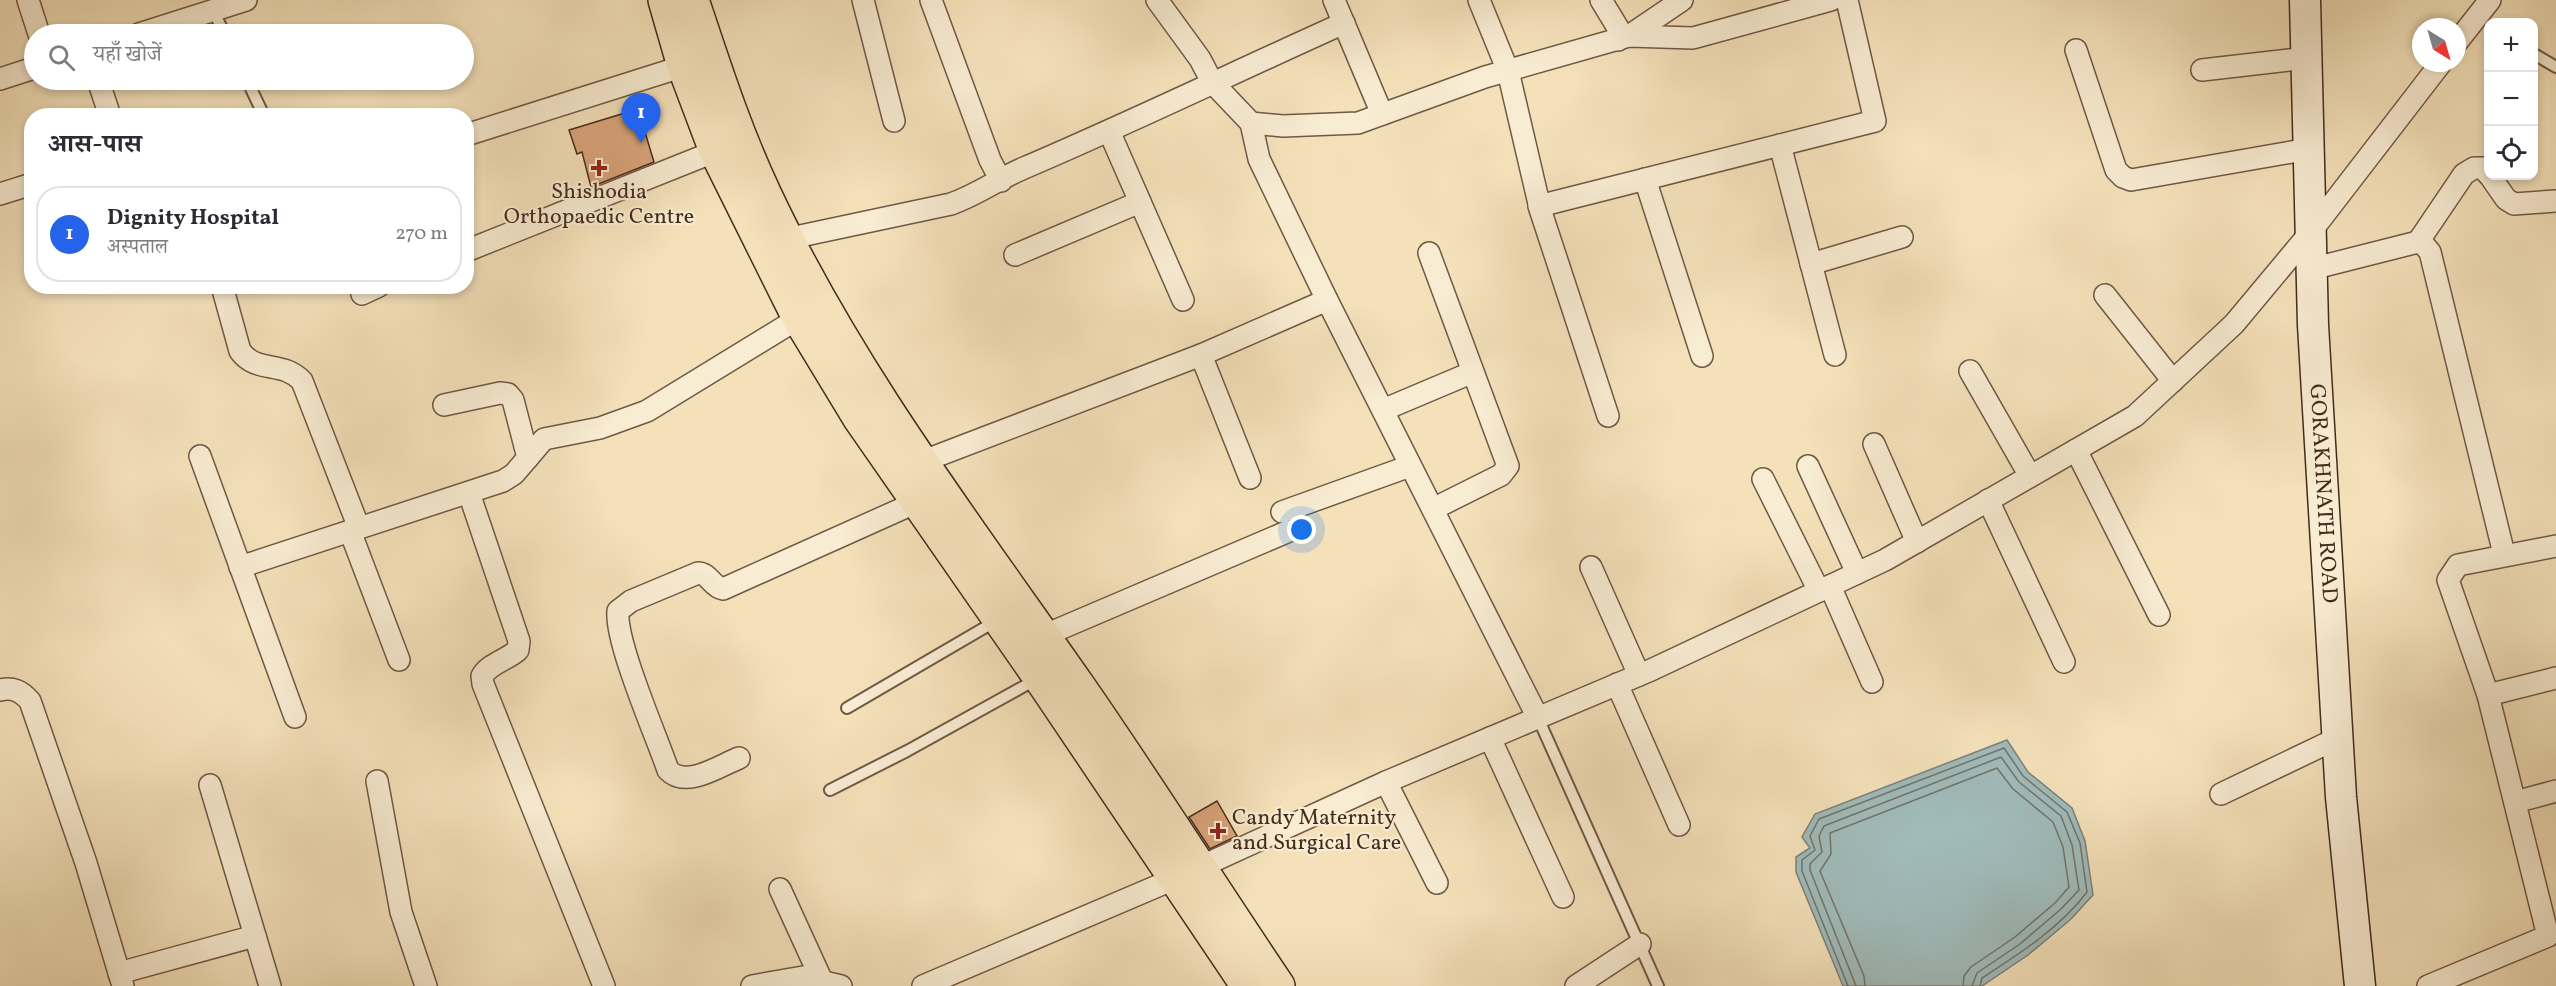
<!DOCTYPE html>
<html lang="hi">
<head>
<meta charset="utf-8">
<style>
  :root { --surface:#fff; --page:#f2f2f3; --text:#2b2b33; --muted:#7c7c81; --line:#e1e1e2; --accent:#2563eb }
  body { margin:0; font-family:Vollkorn,"Noto Serif Devanagari",serif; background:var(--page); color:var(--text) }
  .controls { position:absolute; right:18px; top:18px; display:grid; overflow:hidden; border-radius:12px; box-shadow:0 3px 9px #0003 }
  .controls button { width:54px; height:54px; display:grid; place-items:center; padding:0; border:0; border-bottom:2px solid var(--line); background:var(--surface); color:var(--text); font:30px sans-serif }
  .compass { position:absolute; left:2412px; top:18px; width:54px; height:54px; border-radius:50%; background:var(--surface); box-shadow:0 3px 9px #0003; rotate:143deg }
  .you { position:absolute; left:1302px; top:530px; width:21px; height:21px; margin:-15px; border:4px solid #fff; border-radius:50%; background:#1a73e8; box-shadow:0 0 0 9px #1a73e833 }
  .badge { display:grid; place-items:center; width:39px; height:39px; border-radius:50%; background:var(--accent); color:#fff; font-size:20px; font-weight:700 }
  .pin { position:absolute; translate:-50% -50px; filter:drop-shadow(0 2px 3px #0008) }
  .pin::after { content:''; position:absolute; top:32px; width:21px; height:18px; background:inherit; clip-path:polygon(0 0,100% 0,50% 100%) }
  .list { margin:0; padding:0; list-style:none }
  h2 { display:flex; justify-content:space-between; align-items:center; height:78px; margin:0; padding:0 24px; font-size:26px }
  h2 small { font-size:20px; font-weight:400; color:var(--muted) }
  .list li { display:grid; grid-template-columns:39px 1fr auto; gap:18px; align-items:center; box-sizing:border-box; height:96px; margin:0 12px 12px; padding:0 12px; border:2px solid var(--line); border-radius:24px }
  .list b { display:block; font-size:22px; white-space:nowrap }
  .list p { margin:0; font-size:20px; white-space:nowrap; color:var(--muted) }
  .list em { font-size:20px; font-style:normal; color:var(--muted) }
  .icon { flex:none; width:33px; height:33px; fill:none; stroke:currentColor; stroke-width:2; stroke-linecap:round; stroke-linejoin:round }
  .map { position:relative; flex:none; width:2556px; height:986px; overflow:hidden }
  .search { position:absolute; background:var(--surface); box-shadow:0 3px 9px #0003; left:24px; top:24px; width:450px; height:66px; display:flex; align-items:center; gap:15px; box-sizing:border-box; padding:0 21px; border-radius:33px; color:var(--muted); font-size:22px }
  .panel { position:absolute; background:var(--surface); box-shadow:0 3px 9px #0003; left:24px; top:108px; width:450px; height:186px; border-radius:24px }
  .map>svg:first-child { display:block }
</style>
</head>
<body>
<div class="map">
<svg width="2556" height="986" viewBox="0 0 2556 986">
  <rect width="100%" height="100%" fill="#f4e1ba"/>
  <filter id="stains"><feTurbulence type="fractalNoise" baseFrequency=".00333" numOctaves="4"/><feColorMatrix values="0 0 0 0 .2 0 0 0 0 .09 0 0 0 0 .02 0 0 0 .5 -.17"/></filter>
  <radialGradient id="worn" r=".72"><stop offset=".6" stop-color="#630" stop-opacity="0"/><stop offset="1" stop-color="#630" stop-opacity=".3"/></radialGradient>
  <!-- water -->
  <path fill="#a0bbba" stroke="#7c817c" stroke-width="1.5" d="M2007,740L2028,772L2072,808L2085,841L2093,895L2071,919L2028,955L1982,986H1843L1796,872V857L1810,848L1802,837L1815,814Z"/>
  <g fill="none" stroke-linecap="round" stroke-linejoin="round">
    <!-- shore -->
    <g stroke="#72736c" stroke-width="1.5">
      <path d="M1848,986L1802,871V860L1815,850L1810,836L1819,819L2004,748L2023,776L2067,812L2080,843L2087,892C2060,928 2019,954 1982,978L1980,986"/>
      <path d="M1856,986L1810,870V864L1822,852L1819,836L1824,826L2001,757L2019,782L2061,816L2072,845L2079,890L2061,909L2020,944L1977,973L1972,986"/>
      <path d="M1865,986L1864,976L1820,871L1831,854L1830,833L1997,768L2013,789L2053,822L2063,847L2069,887L2055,903L2015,937L1971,967L1964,976L1963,986"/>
    </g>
  </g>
  <!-- building -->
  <g fill="#d9a379" stroke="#452b1e" stroke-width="1.5">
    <path d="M638,109L654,162L591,187L582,152L577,154L569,130Z"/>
    <path d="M1217,801L1237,836L1210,849L1189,817Z"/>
  </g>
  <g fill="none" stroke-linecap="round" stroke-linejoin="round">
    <!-- service casing -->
    <g stroke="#715845" stroke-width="14">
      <g id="service">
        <path d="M213,11L225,34"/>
        <path d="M2534,54L2556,67"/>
        <path d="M247,80L264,116"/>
        <path d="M847,708L996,621"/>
        <path d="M1538,718L1658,986"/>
        <path d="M830,790L907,751L1037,679"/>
      </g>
    </g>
    <!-- minor casing -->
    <g stroke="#715845" stroke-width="24">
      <g id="minor">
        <path d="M28,0L39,34"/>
        <path d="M863,0L894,121"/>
        <path d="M931,0L990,160L1001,181"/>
        <path d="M1157,0L1200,59L1212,82L1251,123L1283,126L1358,123L1485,77L1629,36L1693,38L1831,0"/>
        <path d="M1334,0L1382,114"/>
        <path d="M1479,0L1508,71L1540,208"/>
        <path d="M1601,0L1618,28V40"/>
        <path d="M139,34L246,0"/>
        <path d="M1629,36L1682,0"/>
        <path d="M2457,42L2490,0"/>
        <path d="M2076,50L2116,170L2123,177L2131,180L2309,149"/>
        <path d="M2202,70L2306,58"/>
        <path d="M0,79L34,68"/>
        <path d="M98,80L110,116"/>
        <path d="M1251,123L1259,159L1327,300L1538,718"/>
        <path d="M1109,131L1183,300"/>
        <path d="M466,135L684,66"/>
        <path d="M1780,145L1835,355"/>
        <path d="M2490,176L2506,199L2514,204L2556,201"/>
        <path d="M1645,179L1702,356"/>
        <path d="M0,194L32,184"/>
        <path d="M786,239L951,204C979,194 998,179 1024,168C1132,122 1237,71 1344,23"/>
        <path d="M2418,242L2464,174L2474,168H2483L2488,174"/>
        <path d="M466,251L716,151"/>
        <path d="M1429,253L1508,466L1501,475L1433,509"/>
        <path d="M1015,255L1140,202"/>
        <path d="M1811,264L1902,237"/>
        <path d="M2311,269L2418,242L2424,245L2430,252L2504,554"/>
        <path d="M222,286L240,351C257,374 282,360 302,381L359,528"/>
        <path d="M362,294L379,286"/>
        <path d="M2105,295L2173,381"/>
        <path d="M1201,355L1250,478"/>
        <path d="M1970,371L2030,476"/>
        <path d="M444,405L500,393L508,394L513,400L528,458"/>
        <path d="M1383,410L1473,372"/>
        <path d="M1608,416L1539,206L1875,121L1847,0"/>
        <path d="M1874,444L1917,542"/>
        <path d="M2076,450L2159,615"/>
        <path d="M200,456L295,717"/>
        <path d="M921,462L1201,355L1327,300"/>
        <path d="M1808,466L1857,573"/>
        <path d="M1763,479L1819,591"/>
        <path d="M469,493L519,641L518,650C507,660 490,663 482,676L483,684L604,986"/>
        <path d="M1988,500L2064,662"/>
        <path d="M1282,512L1410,466"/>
        <path d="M350,531L399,660"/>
        <path d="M240,567L503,481L514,474L544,439L600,428L647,411L799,318"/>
        <path d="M1591,567L1639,675"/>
        <path d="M1830,586L1872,682"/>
        <path d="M1043,636L1289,531"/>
        <path d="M1617,684L1679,825"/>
        <path d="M0,690C13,687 21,691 30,701L86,863L123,986"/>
        <path d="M2488,695L2448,580L2458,565L2556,546"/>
        <path d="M1490,738L1563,897"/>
        <path d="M739,758C719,766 686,789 668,770C656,735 615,642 618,611L631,601L698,573C709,573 712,587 723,589L917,502"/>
        <path d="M377,781L401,912L426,986"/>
        <path d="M1386,782L1437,883"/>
        <path d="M210,785L270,986"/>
        <path d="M2221,794L2338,738"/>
        <path d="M2515,802L2556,791"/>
        <path d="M1198,868L1386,782L1651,670L1885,560L2135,416L2234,324L2310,233L2441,63"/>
        <path d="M780,889L822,981"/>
        <path d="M119,973L255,936"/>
        <path d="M752,986L803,977L841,986"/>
        <path d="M923,986L1174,879"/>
        <path d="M1576,986L1640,944"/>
        <path d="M2428,986L2548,936L2488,695L2556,678"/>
      </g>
    </g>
    <!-- secondary casing -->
    <g stroke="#452b1e" stroke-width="33">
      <g id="secondary">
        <path id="s1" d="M2305,0L2313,325L2341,797L2360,986"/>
      </g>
    </g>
    <!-- primary casing -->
    <g stroke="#452b1e" stroke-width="36">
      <g id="primary">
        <path d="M665,0L684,66L716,151L799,318L859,417L1048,689L1248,986"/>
        <path d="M692,0C714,66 735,132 765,195C848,372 968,528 1079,687C1147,785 1211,887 1278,986"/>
      </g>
    </g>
    <!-- service -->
    <use href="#service" stroke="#f8ecd2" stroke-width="10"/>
    <!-- minor -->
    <use href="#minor" stroke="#f8ecd2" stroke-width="21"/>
    <!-- secondary -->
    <use href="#secondary" stroke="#f8ecd2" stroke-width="30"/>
    <!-- primary -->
    <use href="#primary" stroke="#f4e1ba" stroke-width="33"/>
  </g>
  <!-- markers -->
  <g fill="#8f2418" stroke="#f8ecd2" stroke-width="2">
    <path d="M596 159h6v6h6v6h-6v6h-6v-6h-6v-6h6z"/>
    <path d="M1215 822h6v6h6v6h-6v6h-6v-6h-6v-6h6z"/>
  </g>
  <g text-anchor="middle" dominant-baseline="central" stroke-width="4.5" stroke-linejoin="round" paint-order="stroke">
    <!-- poi labels -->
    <g font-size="22" fill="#452b1e" stroke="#f8ecd2">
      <text x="599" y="192">Shishodia<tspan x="599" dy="25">Orthopaedic Centre</tspan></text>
      <text x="1232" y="818" text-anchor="start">Candy Maternity<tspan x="1232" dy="25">and Surgical Care</tspan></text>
    </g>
    <!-- street labels -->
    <g font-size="22" fill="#452b1e" stroke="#f8ecd2">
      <text stroke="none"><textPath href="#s1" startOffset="494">GORAKHNATH ROAD</textPath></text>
    </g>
  </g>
  <rect width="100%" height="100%" filter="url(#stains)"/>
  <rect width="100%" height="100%" fill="url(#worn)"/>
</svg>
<div class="controls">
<button>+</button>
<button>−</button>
<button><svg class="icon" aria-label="locate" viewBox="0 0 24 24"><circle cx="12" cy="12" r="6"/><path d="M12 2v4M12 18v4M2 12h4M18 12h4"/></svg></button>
</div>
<svg class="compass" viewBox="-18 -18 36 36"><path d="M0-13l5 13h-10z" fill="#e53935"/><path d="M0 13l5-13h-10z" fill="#7c7c81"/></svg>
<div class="you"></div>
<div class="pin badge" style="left:641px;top:143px">1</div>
<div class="search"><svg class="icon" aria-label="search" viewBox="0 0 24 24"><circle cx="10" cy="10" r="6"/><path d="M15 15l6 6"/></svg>यहाँ खोजें</div>
<section class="panel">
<h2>आस-पास<small></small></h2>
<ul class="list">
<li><span class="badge">1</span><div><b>Dignity Hospital</b><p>अस्पताल</p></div><em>270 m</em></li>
</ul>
</section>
</div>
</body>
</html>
